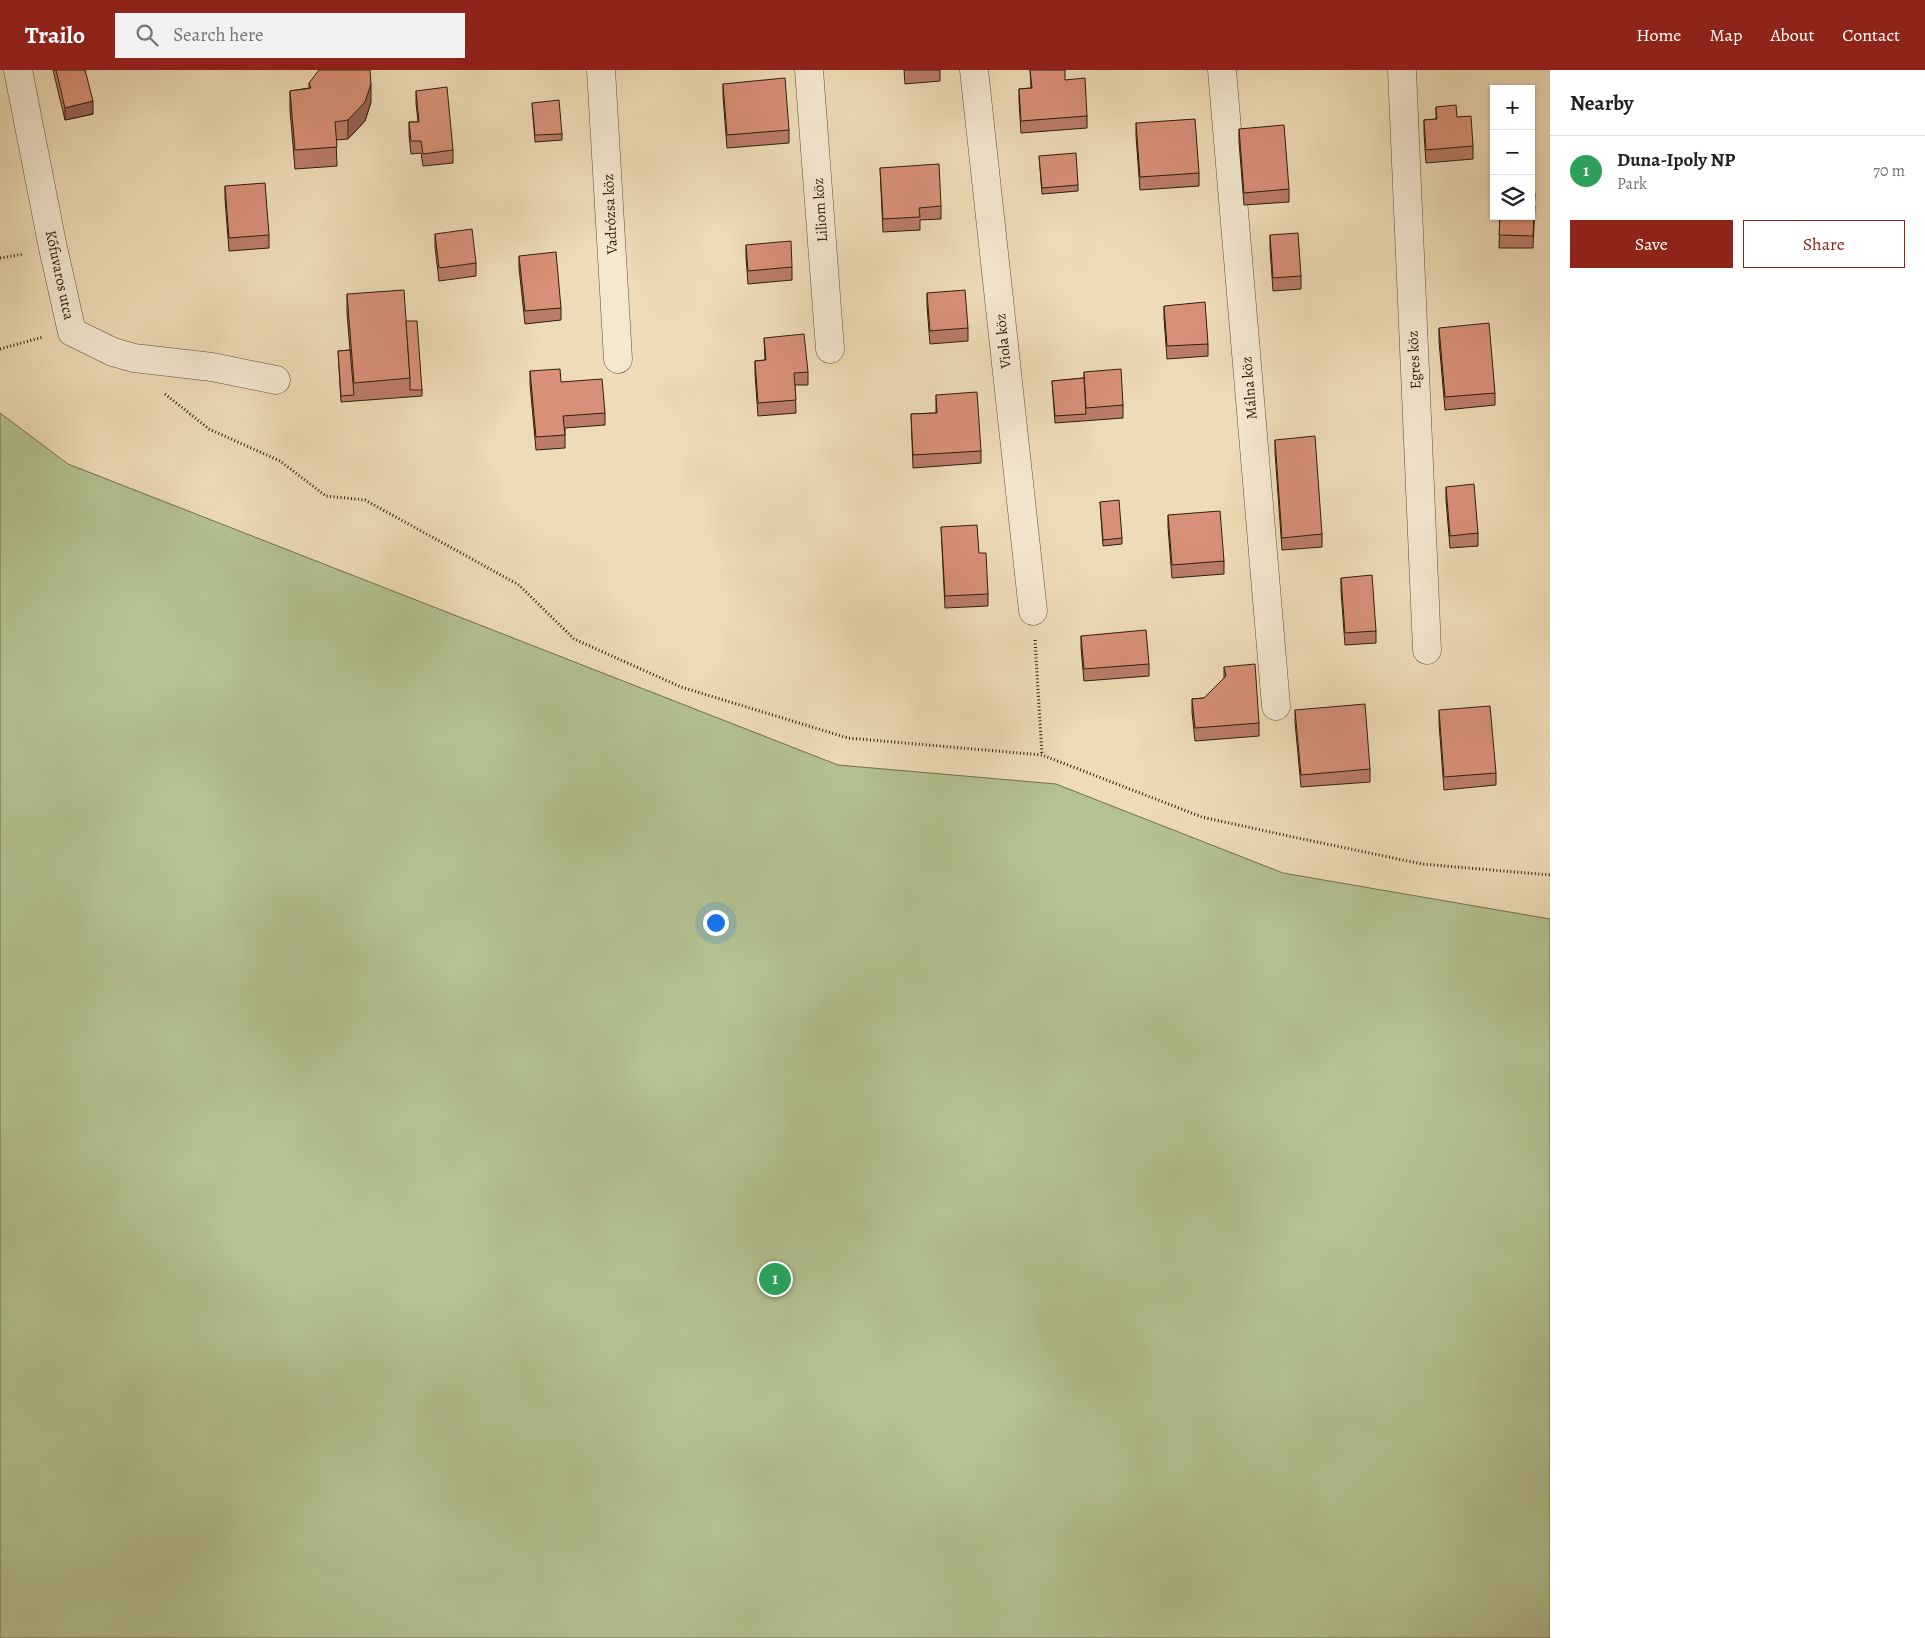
<!DOCTYPE html>
<html lang="en">
<head>
<meta charset="utf-8">
<style>
  :root { --surface:#fff; --page:#f2f2f2; --text:#202124; --muted:#757577; --line:#e0e0e0; --accent:#8f2418 }
  body { margin:0; font-family:Alegreya,serif; background:var(--page); color:var(--text) }
  .controls { position:absolute; right:15px; top:15px; display:grid; overflow:hidden; border-radius:0px; box-shadow:0 1px 4px #0004 }
  .controls button { width:45px; height:45px; display:grid; place-items:center; padding:0; border:0; border-bottom:1px solid var(--line); background:var(--surface); color:var(--text); font:25px sans-serif }
  .you { position:absolute; left:715px; top:852px; width:18px; height:18px; margin:-12px; border:4px solid #fff; border-radius:50%; background:#1a73e8; box-shadow:0 0 0 8px #1a73e833 }
  .badge { display:grid; place-items:center; width:32px; height:32px; border-radius:50%; background:var(--accent); color:#fff; font-size:16px; font-weight:700 }
  .pin { position:absolute; translate:-50% -50%; border:2px solid #fff; box-shadow:0 1px 5px #0006 }
  .list { margin:0; padding:0; list-style:none }
  h2 { display:flex; justify-content:space-between; align-items:center; height:65px; margin:0; padding:0 20px; font-size:21px }
  h2 small { font-size:16px; font-weight:400; color:var(--muted) }
  .list li { display:grid; grid-template-columns:32px 1fr auto; gap:15px; align-items:center; box-sizing:border-box; height:70px; padding:0 20px; border-top:1px solid var(--line) }
  .list b { display:block; font-size:19px; white-space:nowrap }
  .list p { margin:0; font-size:16px; white-space:nowrap; color:var(--muted) }
  .list em { font-size:16px; font-style:normal; color:var(--muted) }
  .actions { display:flex; gap:10px; padding:15px 20px }
  .actions a { flex:1; padding:11px 0; border:1px solid var(--accent); border-radius:0px; text-align:center; font-size:18px; color:var(--accent) }
  .actions .main { background:var(--accent); color:#fff }
  .icon { flex:none; width:28px; height:28px; fill:none; stroke:currentColor; stroke-width:2; stroke-linecap:round; stroke-linejoin:round }
  .map { position:relative; flex:none; width:1550px; height:1568px; overflow:hidden }
  header { display:flex; align-items:center; gap:30px; box-sizing:border-box; height:70px; padding:0 25px; background:var(--accent); color:#fff }
  header strong { font-size:24px }
  nav { display:flex; gap:28px; margin-inline-start:auto; font-size:18px }
  .search { width:350px; height:45px; background:var(--page); display:flex; align-items:center; gap:12px; box-sizing:border-box; padding:0 18px; border-radius:0px; color:var(--muted); font-size:19px }
  main { display:flex }
  aside { flex:1; background:var(--surface) }
  .map>svg:first-child { display:block }
</style>
</head>
<body>
<header>
<strong>Trailo</strong>
<div class="search"><svg class="icon" aria-label="search" viewBox="0 0 24 24"><circle cx="10" cy="10" r="6"/><path d="M15 15l6 6"/></svg>Search here</div>
<nav><a>Home</a><a>Map</a><a>About</a><a>Contact</a></nav>
</header>
<main>
<div class="map">
<svg width="1550" height="1568" viewBox="0 0 1550 1568">
  <rect width="100%" height="100%" fill="#eedcb6"/>
  <filter id="stains"><feTurbulence type="fractalNoise" baseFrequency=".004" numOctaves="4"/><feColorMatrix values="0 0 0 0 .2 0 0 0 0 .09 0 0 0 0 .02 0 0 0 .5 -.17"/></filter>
  <radialGradient id="worn" r=".72"><stop offset=".6" stop-color="#630" stop-opacity="0"/><stop offset="1" stop-color="#630" stop-opacity=".3"/></radialGradient>
  <!-- green -->
  <path fill="#b4c291" stroke="#70704e" d="M0,343L68,394L838,695L1056,714L1283,803L1550,849V1568H0Z"/>
  <g fill="none" stroke-linecap="round" stroke-linejoin="round">
    <!-- street casing -->
    <g stroke="#5d4e36" stroke-width="29">
      <g id="street">
        <path d="M18,0L53,178L72,262L113,282L134,288L212,297L276,310"/>
        <path d="M601,0L618,289"/>
        <path d="M809,0L830,279"/>
        <path d="M974,0L1033,541"/>
        <path d="M1222,0L1276,636"/>
        <path d="M1402,0L1427,580"/>
      </g>
    </g>
    <!-- path -->
    <g stroke="#2d1e0c" stroke-width="3" stroke-dasharray="1 2.5" stroke-linecap="butt">
      <path d="M0,188L24,184"/>
      <path d="M0,279L43,267"/>
      <path d="M165,324L209,359L280,391L326,426L365,430L519,515L574,569L681,617L848,668L1042,685L1202,747L1298,768L1422,794L1550,805"/>
      <path d="M1035,570L1042,685"/>
    </g>
    <!-- street -->
    <use href="#street" stroke="#f4e8d0" stroke-width="28"/>
  </g>
  <!-- wall -->
  <g fill="#bb7c67" stroke="#2d1e0c">
    <path d="M53,0H85L93,44L65,50Z"/>
    <path d="M904,0H940V11L905,14Z"/>
    <path d="M1030,0L1065,10L1087,46V58L1021,63L1019,31V19L1031,18Z"/>
    <path d="M309,13L371,32L365,51L348,69L336,70L337,96L295,99L290,40V21L309,18Z"/>
    <path d="M723,14L789,60V73L727,78L723,26Z"/>
    <path d="M416,21L453,80V93L423,96L421,83L411,84L409,65V52H418L416,33Z"/>
    <path d="M532,33L562,64V70L535,72Z"/>
    <path d="M1436,37L1457,47L1473,76V89L1426,93L1424,63V50L1436,49Z"/>
    <path d="M1136,53L1199,103V116L1140,120L1136,66Z"/>
    <path d="M1239,59L1289,119V132L1244,135L1239,72Z"/>
    <path d="M1039,86L1078,115V121L1042,124Z"/>
    <path d="M880,98L941,136V149L920,150V160L883,162Z"/>
    <path d="M225,116L269,165V178L229,181L225,129Z"/>
    <path d="M1535,136L1533,178H1499L1500,146Z"/>
    <path d="M435,164L476,193V206L439,211L435,177Z"/>
    <path d="M1270,165L1301,206V219L1273,221L1270,178Z"/>
    <path d="M746,175L792,197V210L748,214L746,187Z"/>
    <path d="M519,186L561,238V250L525,254L519,198Z"/>
    <path d="M927,223L968,258V271L930,274L927,236Z"/>
    <path d="M347,224L406,251L422,320V326L341,332L338,281L350,280L347,243Z"/>
    <path d="M1164,236L1208,274V286L1167,289L1164,248Z"/>
    <path d="M1439,258L1495,323V335L1445,340L1439,271Z"/>
    <path d="M764,268L808,302V315H795L796,343L758,346L755,304V291L765,290Z"/>
    <path d="M530,301L561,312L605,343V355L565,358V378L536,380L530,314Z"/>
    <path d="M1084,302L1123,335V348L1055,353L1052,311L1084,308Z"/>
    <path d="M936,325L981,381V393L913,398L911,344L936,343Z"/>
    <path d="M1275,370L1322,464V477L1282,480L1275,382Z"/>
    <path d="M1446,417L1478,463V476L1450,478L1446,430Z"/>
    <path d="M1100,432L1122,468V474L1103,476Z"/>
    <path d="M1168,445L1224,491V504L1172,508L1168,457Z"/>
    <path d="M941,457L979,483L988,524V536L945,538Z"/>
    <path d="M1341,508L1376,561V573L1345,575L1341,521Z"/>
    <path d="M1081,566L1149,594V606L1084,611L1081,578Z"/>
    <path d="M1224,597L1259,653V666L1195,671L1192,642V629L1204,628L1224,608Z"/>
    <path d="M1295,640L1370,699V712L1301,717L1295,652Z"/>
    <path d="M1439,640L1496,703V715L1444,720L1439,653Z"/>
  </g>
  <!-- shaded-wall -->
  <g fill="#986554" stroke="#2d1e0c">
    <path d="M371,14V32L365,51L348,69V50Z"/>
    <path d="M93,31V44L65,50V38Z"/>
  </g>
  <!-- building -->
  <g fill="#d99078" stroke="#2d1e0c">
    <path d="M56,0H85L93,31L65,38Z"/>
    <path d="M319,0H370L371,14L365,32L348,50L335,52L337,77L295,80L290,21L311,18L309,13Z"/>
    <path d="M1030,0H1065V10L1085,8L1087,46L1021,51L1019,19L1032,18Z"/>
    <path d="M785,8L789,60L727,65L723,14Z"/>
    <path d="M447,17L453,80L423,84L421,71H411L409,52H419L416,21Z"/>
    <path d="M559,30L562,64L535,65L532,33Z"/>
    <path d="M1456,35L1457,47L1471,46L1473,76L1426,80L1424,50L1437,49L1436,37Z"/>
    <path d="M1195,49L1199,103L1140,107L1136,53Z"/>
    <path d="M1284,55L1289,119L1244,123L1239,59Z"/>
    <path d="M1076,83L1078,115L1042,118L1039,86Z"/>
    <path d="M939,94L941,136L919,138L920,147L883,149L880,98Z"/>
    <path d="M265,113L269,165L229,168L225,116Z"/>
    <path d="M1531,123H1535L1533,166L1499,165L1500,146H1531Z"/>
    <path d="M472,159L476,193L439,198L435,164Z"/>
    <path d="M1298,163L1301,206L1273,208L1270,165Z"/>
    <path d="M791,171L792,197L748,201L746,175Z"/>
    <path d="M556,182L561,238L525,241L519,186Z"/>
    <path d="M404,220L410,308L354,313L347,224Z"/>
    <path d="M965,220L968,258L930,261L927,223Z"/>
    <path d="M1205,232L1208,274L1167,276L1164,236Z"/>
    <path d="M406,251H417L422,320H410V308Z"/>
    <path d="M1489,253L1495,323L1445,327L1439,258Z"/>
    <path d="M804,264L808,302L794,303L796,330L758,333L755,291L766,290L764,268Z"/>
    <path d="M350,280L354,325L341,326L338,281Z"/>
    <path d="M560,299L561,312L602,309L605,343L563,346L565,365L536,367L530,301Z"/>
    <path d="M1121,299L1123,335L1086,338L1084,302Z"/>
    <path d="M1084,308L1086,344L1055,346L1052,311Z"/>
    <path d="M977,322L981,381L913,385L911,344L937,343L936,325Z"/>
    <path d="M1315,366L1322,464L1282,468L1275,370Z"/>
    <path d="M1474,414L1478,463L1450,466L1446,417Z"/>
    <path d="M1119,430L1122,468L1103,470L1100,432Z"/>
    <path d="M1220,441L1224,491L1172,495L1168,445Z"/>
    <path d="M977,455L979,483H986L988,524L945,526L941,457Z"/>
    <path d="M1372,505L1376,561L1345,563L1341,508Z"/>
    <path d="M1146,560L1149,594L1084,599L1081,566Z"/>
    <path d="M1255,594L1259,653L1195,658L1192,629L1204,628L1226,606L1224,597Z"/>
    <path d="M1365,634L1370,699L1301,705L1295,640Z"/>
    <path d="M1490,636L1496,703L1444,707L1439,640Z"/>
  </g>
  <g text-anchor="middle" dominant-baseline="central" stroke-width="5" stroke-linejoin="round" paint-order="stroke">
    <!-- street labels -->
    <g font-size="15" fill="#2d1e0c" stroke="#f4e8d0">
      <text transform="translate(820 140) rotate(-94)">Liliom köz</text>
      <text transform="translate(610 144) rotate(-93)">Vadrózsa köz</text>
      <text transform="translate(60 205) rotate(78)">Kőfuvaros utca</text>
      <text transform="translate(1003 271) rotate(-96)">Viola köz</text>
      <text transform="translate(1414 290) rotate(-93)">Egres köz</text>
      <text transform="translate(1249 318) rotate(-95)">Málna köz</text>
    </g>
  </g>
  <rect width="100%" height="100%" filter="url(#stains)"/>
  <rect width="100%" height="100%" fill="url(#worn)"/>
</svg>
<div class="controls">
<button>+</button>
<button>−</button>
<button><svg class="icon" aria-label="layers" viewBox="0 0 24 24"><path d="M12 4l9 5-9 5-9-5zM3 14l9 5 9-5"/></svg></button>
</div>
<div class="you"></div>
<div class="pin badge" style="left:775px;top:1209px;background:#2e9e5b">1</div>
</div>
<aside>
<h2>Nearby<small></small></h2>
<ul class="list">
<li><span class="badge" style="background:#2e9e5b">1</span><div><b>Duna-Ipoly NP</b><p>Park</p></div><em>70 m</em></li>
</ul>
<div class="actions"><a class="main">Save</a><a>Share</a></div>
</aside>
</main>
</body>
</html>
